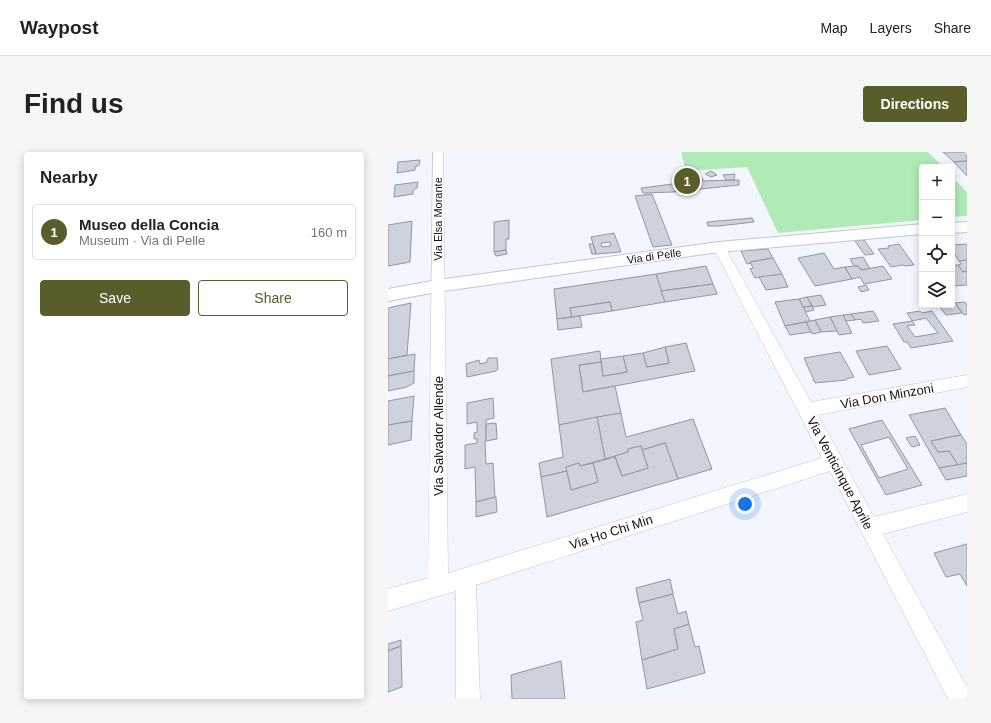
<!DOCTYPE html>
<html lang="en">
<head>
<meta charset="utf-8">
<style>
  :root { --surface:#fff; --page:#f6f6f6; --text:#222; --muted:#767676; --line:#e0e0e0; --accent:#595d2a }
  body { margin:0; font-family:Helvetica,sans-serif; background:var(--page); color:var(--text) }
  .controls { position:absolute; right:12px; top:12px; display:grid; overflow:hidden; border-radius:4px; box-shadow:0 2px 10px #0003 }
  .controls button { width:36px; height:36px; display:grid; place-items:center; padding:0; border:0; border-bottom:1px solid var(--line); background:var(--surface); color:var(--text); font:20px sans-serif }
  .you { position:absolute; left:357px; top:352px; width:14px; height:14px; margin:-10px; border:3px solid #fff; border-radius:50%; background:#1a73e8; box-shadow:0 0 0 6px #1a73e833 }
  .badge { display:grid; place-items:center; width:26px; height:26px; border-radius:50%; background:var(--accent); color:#fff; font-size:13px; font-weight:700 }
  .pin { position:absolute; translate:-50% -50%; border:2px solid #fff; box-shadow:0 1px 4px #0006 }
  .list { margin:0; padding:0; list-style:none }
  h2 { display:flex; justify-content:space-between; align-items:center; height:52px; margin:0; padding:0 16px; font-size:17px }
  h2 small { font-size:13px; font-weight:400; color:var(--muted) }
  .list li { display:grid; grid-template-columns:26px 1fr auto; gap:12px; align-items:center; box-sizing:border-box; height:56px; margin:0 8px 8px; padding:0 8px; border:1px solid var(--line); border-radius:4px }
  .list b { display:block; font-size:15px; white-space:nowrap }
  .list p { margin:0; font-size:13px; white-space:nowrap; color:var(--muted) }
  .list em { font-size:13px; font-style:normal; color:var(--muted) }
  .actions { display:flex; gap:8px; padding:12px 16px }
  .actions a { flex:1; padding:9px 0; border:1px solid var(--accent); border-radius:4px; text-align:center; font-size:14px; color:var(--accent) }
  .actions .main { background:var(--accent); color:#fff }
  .icon { flex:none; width:22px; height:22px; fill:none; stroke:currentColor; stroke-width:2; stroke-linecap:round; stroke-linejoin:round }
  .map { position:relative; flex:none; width:579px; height:547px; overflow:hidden; border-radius:4px }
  header { display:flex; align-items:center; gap:24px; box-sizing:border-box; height:56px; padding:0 20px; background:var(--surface); border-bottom:1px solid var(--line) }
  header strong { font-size:19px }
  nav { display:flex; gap:22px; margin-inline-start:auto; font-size:14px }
  .intro { display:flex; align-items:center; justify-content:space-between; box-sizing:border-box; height:96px; padding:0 24px }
  h1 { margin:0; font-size:28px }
  .button { padding:10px 18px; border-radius:4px; background:var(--accent); color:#fff; font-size:14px; font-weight:700 }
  main { display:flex; gap:24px; padding:0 24px }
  aside { flex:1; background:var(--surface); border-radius:4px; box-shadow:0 2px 10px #0003 }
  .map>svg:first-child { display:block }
</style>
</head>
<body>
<header>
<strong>Waypost</strong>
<nav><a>Map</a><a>Layers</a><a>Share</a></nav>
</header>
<div class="intro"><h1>Find us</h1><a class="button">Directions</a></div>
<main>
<aside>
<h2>Nearby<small></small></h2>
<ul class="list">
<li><span class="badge">1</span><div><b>Museo della Concia</b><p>Museum · Via di Pelle</p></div><em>160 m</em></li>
</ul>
<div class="actions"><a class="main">Save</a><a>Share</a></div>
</aside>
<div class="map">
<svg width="579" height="547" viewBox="0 0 579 547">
  <rect width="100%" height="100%" fill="#f3f6ff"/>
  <!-- green -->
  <g fill="#b0ebb5">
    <path d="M293,0H540L555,15H534V68L390,81L359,15L298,19Z"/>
    <path d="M564,25L579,40V64L564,65Z"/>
  </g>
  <!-- building -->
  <g fill="#ced2dc" stroke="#9296a0" fill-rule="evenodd">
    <path d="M555,0H579V9L566,10Z"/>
    <path d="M32,8L31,13L27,15V18L9,21L10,10Z"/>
    <path d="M579,9V24L566,10Z"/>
    <path d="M323,19L329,23L323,25L317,22Z"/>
    <path d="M347,22L346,28H338L335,23Z"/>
    <path d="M311,25L315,27L314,29L351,28V33L284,40L255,41L253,36L309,29L308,27Z"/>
    <path d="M30,30L29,36L25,38V42L6,45L7,33Z"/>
    <path d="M264,42L284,93L265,95L247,44Z"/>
    <path d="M364,66L366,70L331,74H320L319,70Z"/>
    <path d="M121,68V87H118V98L106,100V70Z"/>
    <path d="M24,69L22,110L0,114V73Z"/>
    <path d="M226,81L233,100L208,102L203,85ZM222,90L223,94L214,95L213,91Z"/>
    <path d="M472,88H476L486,102L477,103L467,89Z"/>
    <path d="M201,92H205L208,102H204Z"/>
    <path d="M511,92L526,113L518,114L515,113L503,115L490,97L501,96L500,94Z"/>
    <path d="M579,92V108L571,109L564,98V93Z"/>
    <path d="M380,97L385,106L362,110L363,111L359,112L353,99Z"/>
    <path d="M118,98L119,102L108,104L106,100Z"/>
    <path d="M436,101L446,117L457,115L464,127L427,134L410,106Z"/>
    <path d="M475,105L482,117L473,118L470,114H466L462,107Z"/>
    <path d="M385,106L394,122L367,126L362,117L365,116L362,110Z"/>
    <path d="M579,108V119L575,120L570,113L573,112L571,109Z"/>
    <path d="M564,113H570L575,120L579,119V133L564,134Z"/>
    <path d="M318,114L325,132L273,139L268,122Z"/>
    <path d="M466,114H470L473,118L495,114L504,127L476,132L472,125L464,127L457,115Z"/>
    <path d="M268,122L277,150L224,159L222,150L182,156L184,165L169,167L166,137Z"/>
    <path d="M394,122L400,135L378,138L371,125Z"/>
    <path d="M325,132L329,142L277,150L273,139Z"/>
    <path d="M478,133L481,138L473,140L470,135Z"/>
    <path d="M433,143L438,153L425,155L419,145Z"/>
    <path d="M419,145L424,154L415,155L411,147Z"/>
    <path d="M411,147L422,169L397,174L387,150Z"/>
    <path d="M222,150L224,159L184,165L182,156Z"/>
    <path d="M577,150L579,153V162L576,163L567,151Z"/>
    <path d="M23,151L19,203L0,207V156Z"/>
    <path d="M564,151H567L574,161L558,163L551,154L564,153Z"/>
    <path d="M424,154L426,158L418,160L415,155Z"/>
    <path d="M485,159L491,169L475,171L473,167L467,168L463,162Z"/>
    <path d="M532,159L534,161L544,159L565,189L523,196L519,190H516L505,172L524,169L519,161ZM538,166L550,181L527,185L519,174L527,173L524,169Z"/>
    <path d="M463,162L467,168L458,169L455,163Z"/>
    <path d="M455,163L464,181L451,183L442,165Z"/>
    <path d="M192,164L194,175L170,178L169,167Z"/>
    <path d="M442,165L449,179L433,180L427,168Z"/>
    <path d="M427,168L433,180L424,182L418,170Z"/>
    <path d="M418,170L423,180L402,183L397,174Z"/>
    <path d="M298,191L307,219L195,240L191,213L213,210L215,224L239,220L235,204L255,201L259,215L281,211L277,195Z"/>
    <path d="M499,194L513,217L481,223L468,199Z"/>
    <path d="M277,195L281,211L259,215L255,201Z"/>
    <path d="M212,199L213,210L191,213L195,240L227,234L233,261L171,273L163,207Z"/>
    <path d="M452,200L466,225L458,227V228L427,231L416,206Z"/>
    <path d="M27,202L26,219L0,224V207Z"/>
    <path d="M235,204L239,220L215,224L213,207Z"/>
    <path d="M100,206H109L110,217L108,219L79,225L78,212L91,208L92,212L99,210Z"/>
    <path d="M26,219V231L19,235L0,239V224Z"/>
    <path d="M26,244L24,269L0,273V249Z"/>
    <path d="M105,246L106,266L98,268V289H97L98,312L105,311L107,345L88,350L87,315L77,317V293L89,291V287H86V281L89,280V270L79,272V251Z"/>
    <path d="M557,256L573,283L543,289L550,300L561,299L570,313L551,316L521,263Z"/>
    <path d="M233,261L238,285L305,267L324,317L290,327L277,291L254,298L253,294L240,297V300L217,307L209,265Z"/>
    <path d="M209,265L217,307L192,314L191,311L178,315L179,319L153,325L151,311L175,305L171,273Z"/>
    <path d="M494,268L534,333L498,343L461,277ZM501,285L520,317L491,326L473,293Z"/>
    <path d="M24,269L23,288L0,293V273Z"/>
    <path d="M108,271L109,287L98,289V272Z"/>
    <path d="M573,283L579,292V311L570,313L561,299L550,300L543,289Z"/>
    <path d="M527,284L532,293L524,295L518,286Z"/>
    <path d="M277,291L290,327L159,365L153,325L179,319L183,338L210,330L205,311L227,305L234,324L260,316L254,298Z"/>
    <path d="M253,294L260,316L234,324L227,304L240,300V297Z"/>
    <path d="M191,311L192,314L205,311L210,330L183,338L178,315Z"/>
    <path d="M579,311V324L558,328L551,316Z"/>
    <path d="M107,345H108L109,360L88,365V350Z"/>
    <path d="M579,392V434L572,422L558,425L546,401Z"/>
    <path d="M282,427L285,442L251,451L248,436Z"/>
    <path d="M285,442L290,462L298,459L301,472L286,477L290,497L254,508L248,470L255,468L251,451Z"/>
    <path d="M301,472L307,495L311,494L317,521L259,537L254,508L290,497L286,477Z"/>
    <path d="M13,488V494L0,499V492Z"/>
    <path d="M13,494L14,535L0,540V499Z"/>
    <path d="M173,509L177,547H124L123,523Z"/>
  </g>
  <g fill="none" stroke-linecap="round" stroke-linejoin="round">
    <!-- street casing -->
    <g stroke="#c2c6d0" stroke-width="1">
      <path id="street" d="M45,0H55L60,421L434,306L325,95L326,92L331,91L336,92L337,95L423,250L579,223V235L430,263L486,365L579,342V360L495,382L579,535V547H560L442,319L88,433L92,547H68V439L0,459V437L40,426Z"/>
    </g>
    <!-- secondary casing -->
    <g stroke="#c2c6d0" stroke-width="2">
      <g id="secondary">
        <path d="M579,70V80L564,81V71Z"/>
        <path d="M534,72V82L331,100L49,140L0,149V137L49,128L331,90Z"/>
      </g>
    </g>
    <!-- street -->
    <use href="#street" fill="#fff" fill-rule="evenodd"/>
    <!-- secondary -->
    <use href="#secondary" fill="#fff" fill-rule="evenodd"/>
  </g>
  <g text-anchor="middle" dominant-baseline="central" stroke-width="3" stroke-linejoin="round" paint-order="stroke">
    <!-- far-street labels -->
    <g font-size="11" fill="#101114" stroke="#fff">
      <text transform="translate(50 67) rotate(-90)">Via Elsa Morante</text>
      <text transform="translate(266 104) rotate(-8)">Via di Pelle</text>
    </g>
    <!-- street labels -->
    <g font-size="13" fill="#101114" stroke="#fff">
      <text transform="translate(499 244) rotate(-10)">Via Don Minzoni</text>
      <text transform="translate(50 284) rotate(-90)">Via Salvador Allende</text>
      <text transform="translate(452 321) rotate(62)">Via Venticinque Aprile</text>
      <text transform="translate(223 380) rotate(-18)">Via Ho Chi Min</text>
    </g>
  </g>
</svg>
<div class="controls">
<button>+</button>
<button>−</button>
<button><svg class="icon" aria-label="locate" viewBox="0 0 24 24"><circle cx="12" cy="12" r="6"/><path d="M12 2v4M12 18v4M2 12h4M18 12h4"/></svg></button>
<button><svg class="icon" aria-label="layers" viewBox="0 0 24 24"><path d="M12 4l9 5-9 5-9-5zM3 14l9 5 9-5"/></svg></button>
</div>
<div class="you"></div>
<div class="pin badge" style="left:299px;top:29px">1</div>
</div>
</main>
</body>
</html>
